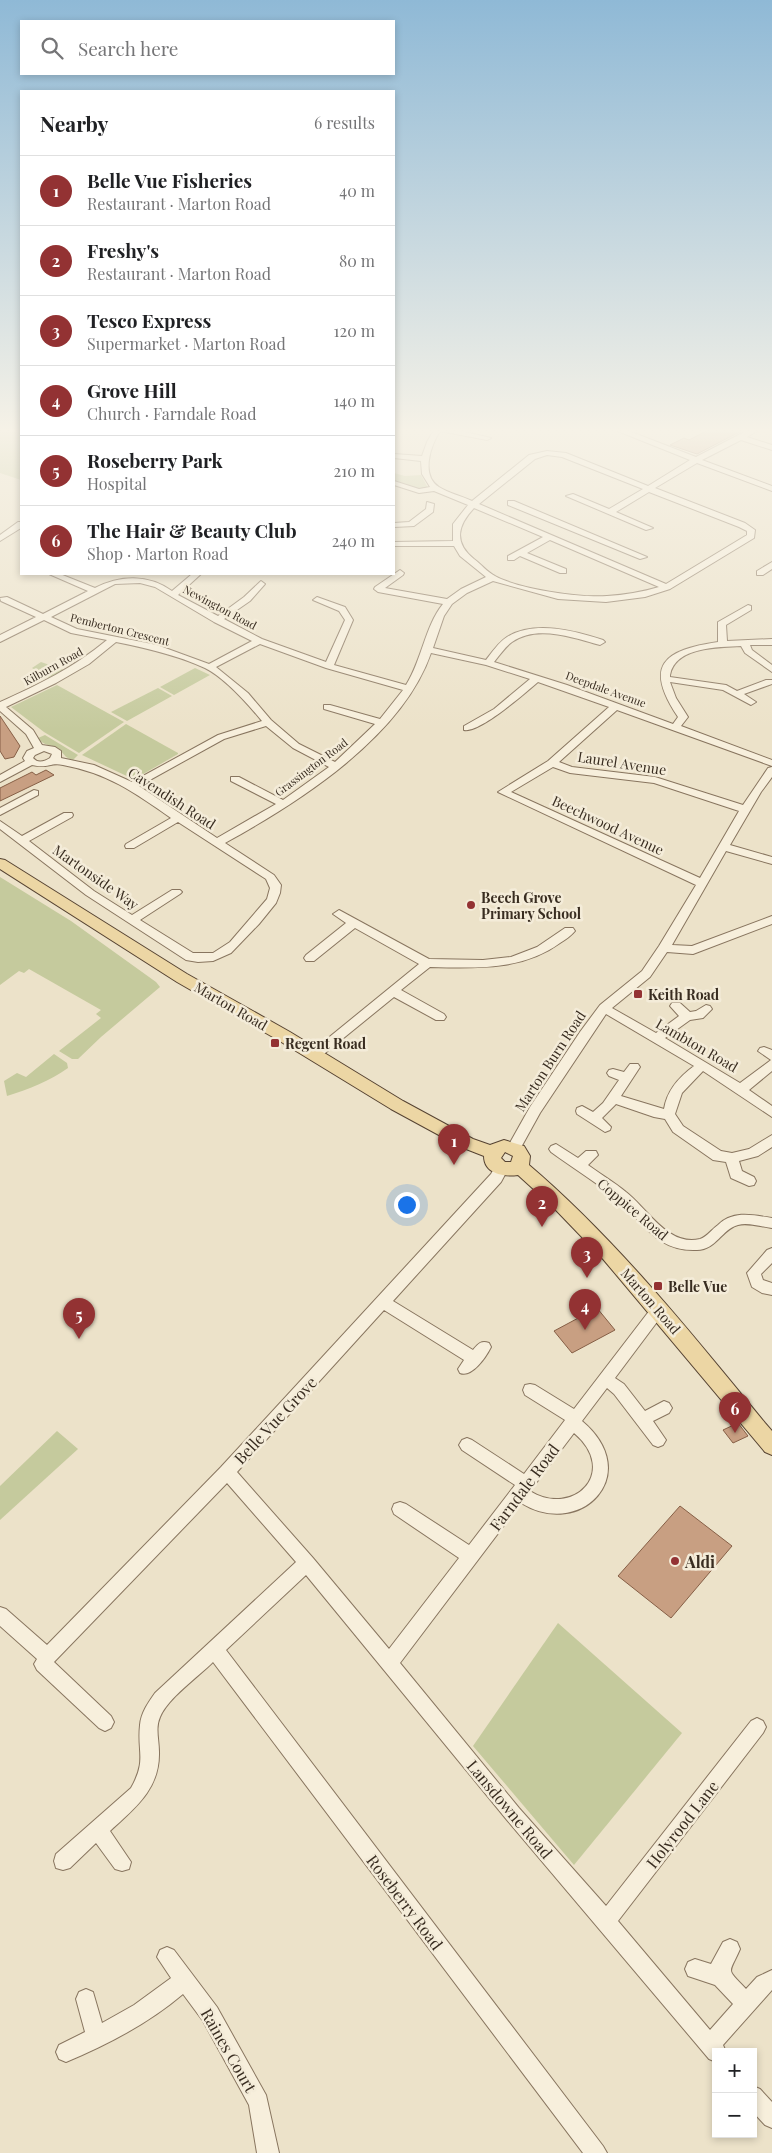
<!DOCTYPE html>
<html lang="en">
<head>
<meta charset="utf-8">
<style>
  :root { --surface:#fff; --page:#f6f6f6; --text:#202124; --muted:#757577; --line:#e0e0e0; --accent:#933233 }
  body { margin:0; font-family:"Playfair Display",serif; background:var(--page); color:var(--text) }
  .controls { position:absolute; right:15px; bottom:15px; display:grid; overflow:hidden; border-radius:0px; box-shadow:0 2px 8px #0003 }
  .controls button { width:45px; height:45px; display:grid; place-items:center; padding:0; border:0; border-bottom:1px solid var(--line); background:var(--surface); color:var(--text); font:25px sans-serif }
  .you { position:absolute; left:406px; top:1204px; width:18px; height:18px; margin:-12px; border:4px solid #fff; border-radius:50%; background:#1a73e8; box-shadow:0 0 0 8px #1a73e833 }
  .badge { display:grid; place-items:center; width:32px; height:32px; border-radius:50%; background:var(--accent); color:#fff; font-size:16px; font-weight:700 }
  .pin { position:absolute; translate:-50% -41px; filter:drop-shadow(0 1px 2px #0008) }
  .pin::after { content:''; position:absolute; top:26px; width:18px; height:15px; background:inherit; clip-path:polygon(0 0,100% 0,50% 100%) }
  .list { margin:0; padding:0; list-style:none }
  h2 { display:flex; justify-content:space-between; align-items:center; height:65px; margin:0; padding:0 20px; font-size:21px }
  h2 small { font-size:16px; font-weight:400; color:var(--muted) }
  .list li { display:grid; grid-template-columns:32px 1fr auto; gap:15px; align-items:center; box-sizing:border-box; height:70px; padding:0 20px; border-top:1px solid var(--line) }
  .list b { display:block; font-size:19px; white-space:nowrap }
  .list p { margin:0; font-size:16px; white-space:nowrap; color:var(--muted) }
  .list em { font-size:16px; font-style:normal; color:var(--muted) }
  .icon { flex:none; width:28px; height:28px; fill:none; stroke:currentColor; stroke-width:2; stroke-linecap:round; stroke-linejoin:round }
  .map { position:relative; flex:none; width:772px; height:2153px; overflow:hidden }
  .search { position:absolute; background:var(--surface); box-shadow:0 2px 8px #0003; left:20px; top:20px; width:375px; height:55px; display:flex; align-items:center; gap:12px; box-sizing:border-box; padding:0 18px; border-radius:0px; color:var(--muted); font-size:19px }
  .panel { position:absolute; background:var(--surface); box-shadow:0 2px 8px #0003; left:20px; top:90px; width:375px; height:485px; border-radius:0px }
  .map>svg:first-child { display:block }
</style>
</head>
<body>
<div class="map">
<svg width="772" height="2153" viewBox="0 0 772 2153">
  <rect width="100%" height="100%" fill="#ece2c9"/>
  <!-- green -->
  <g fill="#c5ca9d">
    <path d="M0,428H21V480L0,473Z"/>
    <path d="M394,473L405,476L421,475L428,488L419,490L394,482Z"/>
    <path d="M41,662L64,670L49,678L32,668Z"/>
    <path d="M195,668L210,675L174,695L160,687Z"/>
    <path d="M57,685L124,722L79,753L44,732L11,707Z"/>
    <path d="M158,688L172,696L127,721L111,712Z"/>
    <path d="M126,724L178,753V754L138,777L131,778L82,755Z"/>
    <path d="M45,735L78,755L73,760C65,758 65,755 60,750C53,743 45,748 38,738Z"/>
    <path d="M0,877L71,921L156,982L160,987L101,1037L78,1059H72L59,1051L101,1018L96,1014L101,1010L29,969L24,973L19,971L0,985Z"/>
    <path d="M54,1054L67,1063L68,1068C49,1081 30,1089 7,1096L4,1081L17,1073L26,1077Z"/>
    <path d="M57,1431L78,1449L0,1520V1486Z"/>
    <path d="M558,1623L682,1733L574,1865L473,1746Z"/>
  </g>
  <!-- building -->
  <g fill="#c89f82" stroke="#865f46">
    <path d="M712,428H747L697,454L670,445L684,438L689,440Z"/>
    <path d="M0,716L20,746L14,757L5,759L0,751Z"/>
    <path d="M46,770L54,775L0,801V788L32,772L36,775Z"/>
    <path d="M597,1308L615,1330L572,1353L554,1331Z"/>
    <path d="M738,1423L748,1436L733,1443L723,1430Z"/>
    <path d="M680,1506L732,1546L671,1618L618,1576Z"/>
  </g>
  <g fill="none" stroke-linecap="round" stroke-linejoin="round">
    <!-- minor casing -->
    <g stroke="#88755f" stroke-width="2">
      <g id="minor">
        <path d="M435,428H448L491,438L487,440L440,431C431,445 420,475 439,487C448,493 462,496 472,501L529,455L547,451L566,453L648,486L690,460L610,428H621L696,457L752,428H762L747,437L772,445V450L741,440L702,460L772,486V491L697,463L655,488L745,523L755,530L754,538L670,589L645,597L606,602L558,599L493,581L467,593L452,604L444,616L433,648L486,660C492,652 499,642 507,637C535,620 575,631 603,640L605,642L600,645C574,638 537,624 512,642C505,647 500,655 494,662L567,685L673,724L678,717C643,665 664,650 718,642V622L748,605L751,606V610L726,625L727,641L772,639V645H750L752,650L772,665V672L745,653L741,646C718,647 675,647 670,675V677L726,685L737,691L766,680H772V684L744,694L756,702L751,705L723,690L670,682L676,698L688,717L681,726L772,760V766L617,710L559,762L572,767L655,777L743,805L768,768L772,767V777L761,792L730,845L772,857V864L726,851L672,945L692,946L772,916V924L693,954L667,952L650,977L612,1008L656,1033L679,1016L670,1006L672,1003H680L690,1012L696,1011L706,1005L710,1006L712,1009L703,1018L690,1020L665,1038L740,1083L771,1060L758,1051L760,1048L764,1047L772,1050V1071L749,1090L772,1106V1117L703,1071L682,1093L675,1114L683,1126L721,1151L732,1153L749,1149L772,1135V1147L758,1156L739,1161L742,1171L754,1177L756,1181L754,1185L749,1186L731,1178L726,1162L713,1160L673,1132L665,1119L654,1117L616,1104L602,1118L611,1127L610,1130L605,1132L577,1114L576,1111L577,1108L582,1106L593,1112L603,1103L619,1080L609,1076L607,1073L609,1070L613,1069L624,1072L630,1064H638L640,1067L621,1096L664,1109C667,1090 679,1077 694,1066L606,1014L540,1113L519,1151H509L507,1148L530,1107L580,1032L600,1005L642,971L659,946L696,885L498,792L548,761L609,707L538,682C525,693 480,733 464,730V726L494,709L530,679L486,665L431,653C402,737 299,802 225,843L274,875L281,885L280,893L276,903L259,924L231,953L213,961L198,962L186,960L86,895L0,829V821L22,836L64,813H72L73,815L72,817L29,841L94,891L132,915L172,890H180L182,892L180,894L140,920L193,953H213L230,942L267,899L270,888L266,879L178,822L134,848H126L125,846L126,844L171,818C134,792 107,773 63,765C50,762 48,769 32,765L0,782V775L25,761L23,758L27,751L34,748L26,734L0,711V702C40,684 73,668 107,640L71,633L44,620L0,642V635L36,617L1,601L0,598L7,597L43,614L88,591L49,574H60L95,588C120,575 148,574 172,591L192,574H201L178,595L218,616L244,597L261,581L265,584L250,601L224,619L262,639L326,662L345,620L339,611L313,600L317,597L345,607L353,620L334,665L406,685C422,660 425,626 443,604L378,592L374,589L375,587L400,570L404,573L403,575L385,588L447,599L461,589L486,577L460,556L454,546H394V542L453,541V524L468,505L434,491L419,493L394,485V481L419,489L430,487L422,474L421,461L394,458V454L422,456L427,442ZM547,455L562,457L643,489L609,509L573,494L566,496L646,530L653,528L616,512L649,492L739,527L747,531V535L666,584L479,504L535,459ZM474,508L543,537L508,556V560H514L520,556L560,573H566V569L527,553L550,540L659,587C642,592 624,595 607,596C580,598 518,589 495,576C487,572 481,564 474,559C453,542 458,525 474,508ZM140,583L155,587L214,622L252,641L209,664L157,645L77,629L51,617L115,584ZM116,642C146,648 177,655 205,668C225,678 248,704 262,721L218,735L132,782L94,765L61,758V751L55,747L42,745L33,730L6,707L56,683L89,664ZM260,644L326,668L403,690L380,719L330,705H324V709L375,724L335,762L299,744L271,720L248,693L216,667ZM266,726L293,748L329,767L283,800L239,777H231V781L276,804L217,838L139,786L224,739ZM44,751L52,754L50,758C45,761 38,764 33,758L35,755ZM553,767L570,773L654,783L739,811L700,878L511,792Z"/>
        <path d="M508,501H514L647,557L640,559L508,505Z"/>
        <path d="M427,502L434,504L433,512L414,526L394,527V523L409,522L426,509Z"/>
        <path d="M18,522H21V528L0,541V535Z"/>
        <path d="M772,562V569L763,575H757V571Z"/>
        <path d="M34,790L38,791V795L0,815V808Z"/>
        <path d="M339,910L429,959L483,960L511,957L537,947L565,928H573L575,931C571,936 565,940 560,943C522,971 475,968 430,967L401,990L444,1014L446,1017L444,1020H436L394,997L319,1058L315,1059L309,1055L311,1052L419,964L355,928L314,961H306L304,958L306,955L346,923L333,914Z"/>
        <path d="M556,1144L578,1158L586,1151H596L598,1155L588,1165C600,1174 614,1182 626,1192C647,1208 668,1247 700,1239C707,1237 712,1229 718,1225C733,1210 753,1215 772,1218V1228C762,1227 748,1222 738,1225C722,1229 716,1250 697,1250C656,1252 644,1222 617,1199C596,1182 573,1168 551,1152L549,1149L551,1146Z"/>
        <path d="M501,1164L506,1165L508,1169L501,1182L393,1301L473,1350C478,1344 481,1340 489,1343L491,1347C486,1357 472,1378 460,1373L458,1369L464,1360L384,1310L237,1472L313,1558L389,1649L459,1558L394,1514L392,1509L394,1504L400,1502L406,1504L469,1545L515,1485L462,1450L459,1445L462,1440L467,1438L472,1440L524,1474L565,1420L525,1395L523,1390L525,1385L530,1384L535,1385L574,1409L653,1306L658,1304L663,1306L665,1310L663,1314L615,1378L624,1384L645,1411L664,1401L669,1403L672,1408L669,1413L653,1421L666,1440L663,1445L658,1447L653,1445L614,1394L607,1388L582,1421C645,1474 581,1540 521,1503L400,1663L519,1808L606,1906L751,1721L757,1718L763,1721L766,1727L763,1733L618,1921L710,2030L733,2004L715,1985L688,1976L685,1969L688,1962L695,1959L711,1964L723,1942L730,1939L737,1942L740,1949C729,1975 725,1967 746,1989L757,1977L772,1970V1990L723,2045L726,2052H716V2062L709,2059L507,1820L306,1575L226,1650L603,2146L607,2153H583L213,1662C198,1677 168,1698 160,1717C155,1728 159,1740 159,1752C160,1789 135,1808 110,1831L131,1862L129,1869L122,1871L115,1869L96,1843L70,1868L63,1870L56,1868L54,1861L56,1854L131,1788C147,1760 137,1752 140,1725C141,1713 148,1703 155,1693L296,1562L227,1483L54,1662L111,1716L114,1722L111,1728L105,1731L99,1728L37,1670L34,1664L37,1659L0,1626V1607L6,1609L47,1645L221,1467L491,1174L496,1165ZM574,1433C620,1472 573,1518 530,1491Z"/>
        <path d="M772,1248V1263L761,1274L763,1280L772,1283V1295L762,1293L752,1287L747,1273L767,1250Z"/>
        <path d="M167,1947L174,1950L217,2007L266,2095L279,2153H257L249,2105L203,2021L183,1994C149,2023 107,2045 66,2062L59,2059L56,2052L59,2045L85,2032L76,1999L79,1992L86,1989L93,1992L102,2023L134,2005L171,1978L157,1957L160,1950Z"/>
        <path d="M753,2086L760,2089L772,2102V2128L765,2125L753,2112Z"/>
      </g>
    </g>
    <!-- major casing -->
    <g stroke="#564332" stroke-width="2">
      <path id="major" d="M0,859L5,860L187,974L290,1032L403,1101L473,1139L490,1145L504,1140L524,1146L530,1156L529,1165C616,1239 693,1335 765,1423L772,1431V1455L765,1452L603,1259L551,1205L518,1175C504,1177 484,1174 484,1156L461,1147L391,1109L278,1040L177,982L0,869ZM505,1152L513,1156L511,1162H505L501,1158Z"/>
    </g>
    <!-- minor -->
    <use href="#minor" fill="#f7efdc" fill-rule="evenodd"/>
    <!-- major -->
    <use href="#major" fill="#ecd6a4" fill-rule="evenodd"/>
  </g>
  <!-- sky -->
  <linearGradient id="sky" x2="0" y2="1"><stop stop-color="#8fb9d6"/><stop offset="0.59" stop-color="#f6f2e7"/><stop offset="1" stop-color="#f6f2e7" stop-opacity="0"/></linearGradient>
  <rect width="772" height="730" fill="url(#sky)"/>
  <!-- markers -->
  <g fill="#933233" stroke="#f4ecd9" stroke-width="2">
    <circle cx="471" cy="905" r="5"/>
    <rect x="633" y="989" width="10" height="10" rx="2.5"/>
    <rect x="270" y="1038" width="10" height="10" rx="2.5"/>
    <rect x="653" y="1281" width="10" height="10" rx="2.5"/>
    <circle cx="675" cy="1561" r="5"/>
  </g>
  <g text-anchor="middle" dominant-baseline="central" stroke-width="5" stroke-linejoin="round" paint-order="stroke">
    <!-- far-street labels -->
    <g font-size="11" fill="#392d21" stroke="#f4ecd9">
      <text transform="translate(220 607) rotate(28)">Newington Road</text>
      <text transform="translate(120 629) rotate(14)">Pemberton Crescent</text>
      <text transform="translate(53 666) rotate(-29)">Kilburn Road</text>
      <text transform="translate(606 689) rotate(20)">Deepdale Avenue</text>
      <text transform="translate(311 767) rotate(-37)">Grassington Road</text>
    </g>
    <!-- street labels -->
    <g font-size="14" fill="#392d21" stroke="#f4ecd9">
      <text transform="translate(622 763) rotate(9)">Laurel Avenue</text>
      <text transform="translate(172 798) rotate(33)">Cavendish Road</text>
      <text transform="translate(608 825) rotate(25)">Beechwood Avenue</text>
      <text transform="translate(96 877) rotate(35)">Martonside Way</text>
      <text transform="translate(231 1006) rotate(30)">Marton Road</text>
      <text transform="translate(697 1045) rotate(30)">Lambton Road</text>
      <text transform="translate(550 1061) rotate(-57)">Marton Burn Road</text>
      <text transform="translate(633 1209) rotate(40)">Coppice Road</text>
      <text transform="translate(651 1301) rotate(49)">Marton Road</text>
    </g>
    <!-- poi labels -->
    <g font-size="14" font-weight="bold" fill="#392d21" stroke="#f4ecd9" text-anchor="start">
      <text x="481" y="897">Beech Grove<tspan x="481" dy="16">Primary School</tspan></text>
      <text x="648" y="994">Keith Road</text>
      <text x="285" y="1043">Regent Road</text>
      <text x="668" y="1286">Belle Vue</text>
    </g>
    <!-- near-street labels -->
    <g font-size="16" fill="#392d21" stroke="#f4ecd9">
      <text transform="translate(275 1420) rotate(-47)">Belle Vue Grove</text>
      <text transform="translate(524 1487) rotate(-53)">Farndale Road</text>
      <text transform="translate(510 1809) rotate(50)">Lansdowne Road</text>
      <text transform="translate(682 1824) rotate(-52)">Holyrood Lane</text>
      <text transform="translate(405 1902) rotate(53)">Roseberry Road</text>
      <text transform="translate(229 2050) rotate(60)">Raines Court</text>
    </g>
    <!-- near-poi labels -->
    <g font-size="16" font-weight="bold" fill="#392d21" stroke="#f4ecd9" text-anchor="start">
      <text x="685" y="1561">Aldi</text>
    </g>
  </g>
</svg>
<div class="controls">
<button>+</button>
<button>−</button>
</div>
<div class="you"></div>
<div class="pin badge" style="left:454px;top:1165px">1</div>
<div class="pin badge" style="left:542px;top:1227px">2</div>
<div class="pin badge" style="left:587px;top:1278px">3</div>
<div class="pin badge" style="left:585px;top:1330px">4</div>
<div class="pin badge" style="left:79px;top:1339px">5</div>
<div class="pin badge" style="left:735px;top:1433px">6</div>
<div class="search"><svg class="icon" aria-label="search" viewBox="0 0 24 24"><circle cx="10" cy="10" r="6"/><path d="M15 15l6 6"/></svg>Search here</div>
<section class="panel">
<h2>Nearby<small>6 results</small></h2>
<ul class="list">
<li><span class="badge">1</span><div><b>Belle Vue Fisheries</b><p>Restaurant · Marton Road</p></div><em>40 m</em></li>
<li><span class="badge">2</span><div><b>Freshy's</b><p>Restaurant · Marton Road</p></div><em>80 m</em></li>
<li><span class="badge">3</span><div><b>Tesco Express</b><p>Supermarket · Marton Road</p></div><em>120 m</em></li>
<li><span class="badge">4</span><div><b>Grove Hill</b><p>Church · Farndale Road</p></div><em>140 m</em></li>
<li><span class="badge">5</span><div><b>Roseberry Park</b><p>Hospital</p></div><em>210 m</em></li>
<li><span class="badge">6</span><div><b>The Hair &amp; Beauty Club</b><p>Shop · Marton Road</p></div><em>240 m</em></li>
</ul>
</section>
</div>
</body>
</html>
